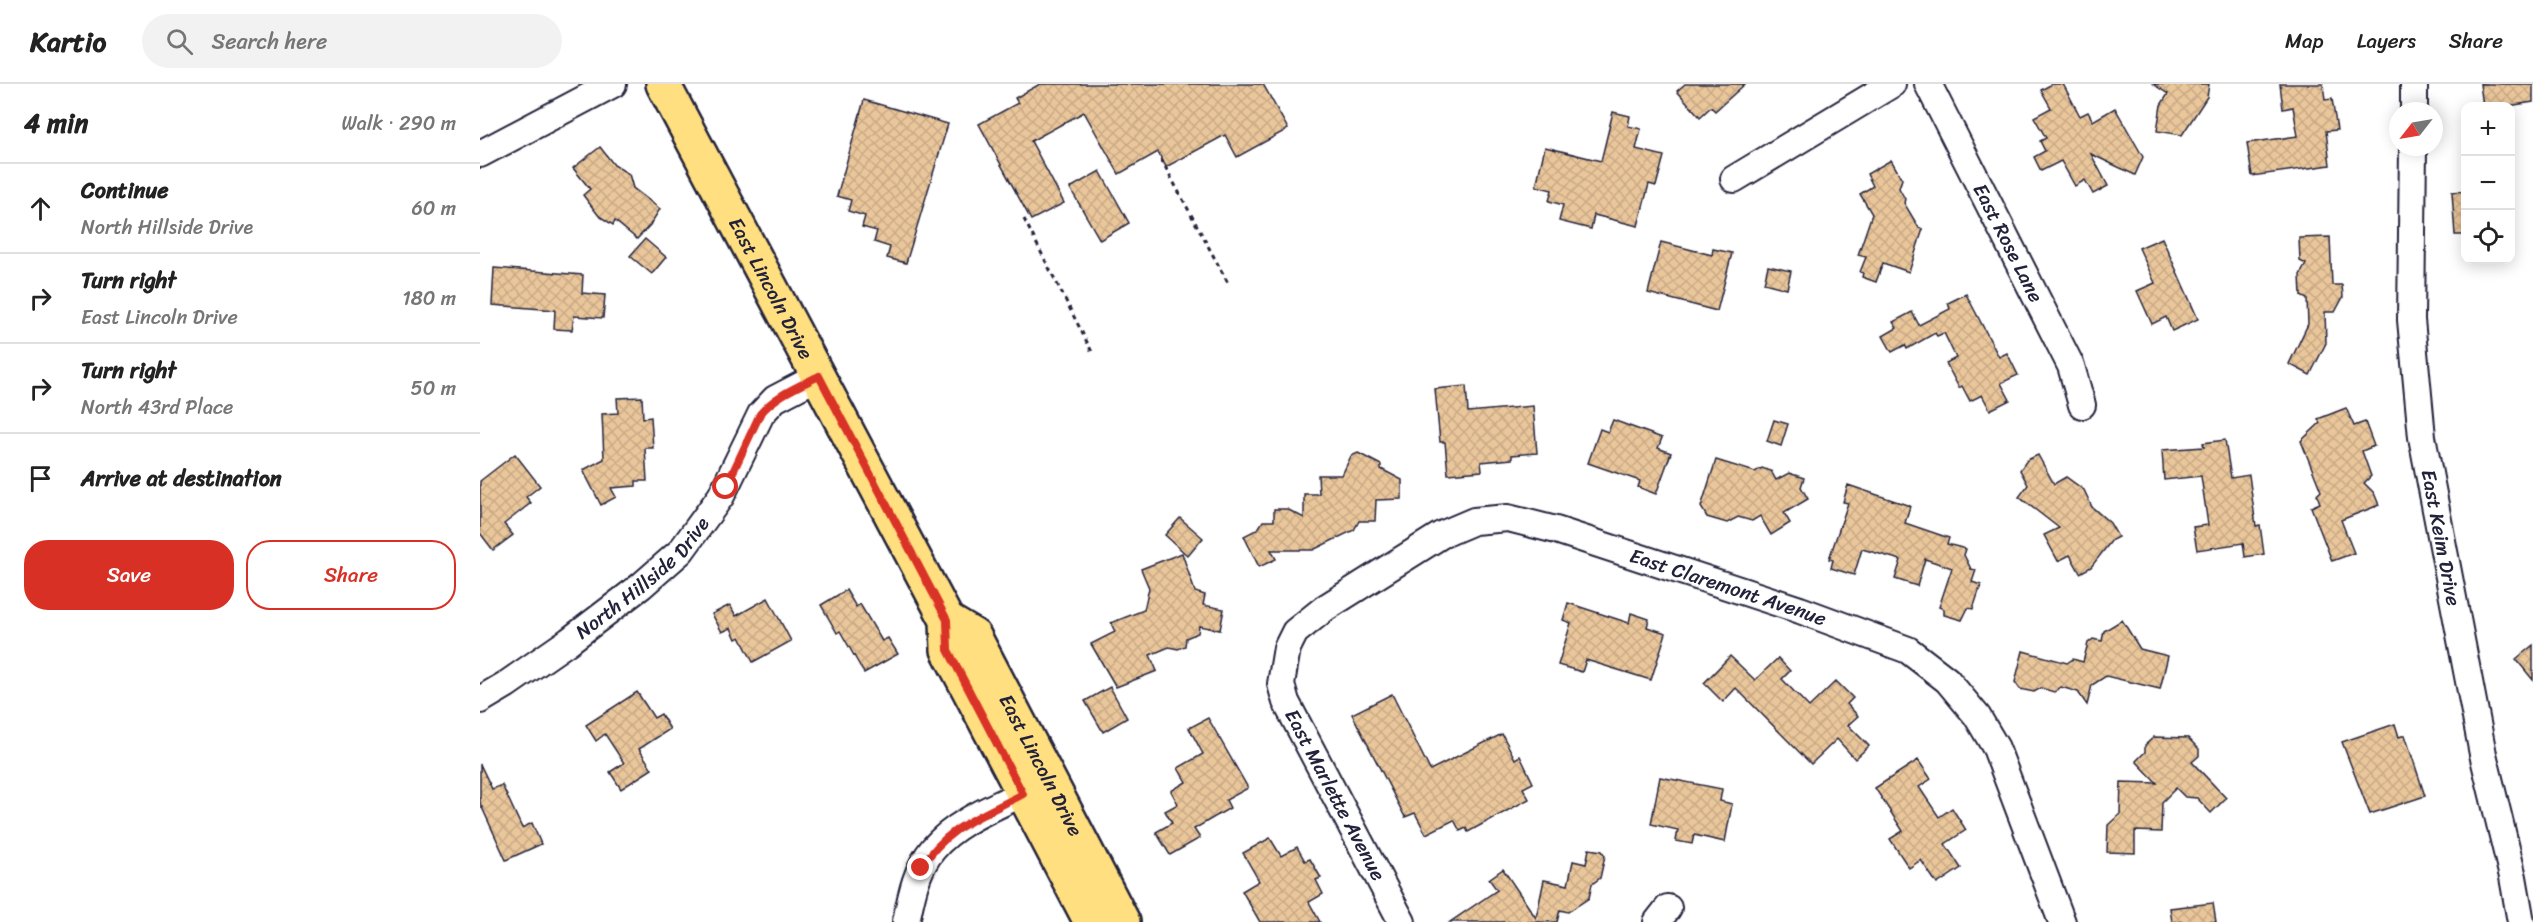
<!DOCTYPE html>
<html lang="en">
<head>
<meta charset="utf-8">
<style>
  :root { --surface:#fff; --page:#f2f2f2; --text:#222; --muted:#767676; --line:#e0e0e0; --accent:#d93025 }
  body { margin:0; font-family:Sriracha,sans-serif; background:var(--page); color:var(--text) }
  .controls { position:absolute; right:18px; top:18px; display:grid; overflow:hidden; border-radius:12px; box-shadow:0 3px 15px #0003 }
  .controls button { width:54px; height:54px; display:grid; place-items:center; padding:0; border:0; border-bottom:2px solid var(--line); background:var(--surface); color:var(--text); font:30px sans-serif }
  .compass { position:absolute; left:1909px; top:18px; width:54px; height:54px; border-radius:50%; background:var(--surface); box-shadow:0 3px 15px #0003; rotate:239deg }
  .stop { position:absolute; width:18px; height:18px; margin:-14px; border:4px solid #d93025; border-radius:50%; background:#fff }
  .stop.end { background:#d93025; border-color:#fff; box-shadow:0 2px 6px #0008 }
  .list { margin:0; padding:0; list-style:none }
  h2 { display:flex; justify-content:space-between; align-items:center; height:78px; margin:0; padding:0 24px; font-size:26px }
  h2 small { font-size:20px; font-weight:400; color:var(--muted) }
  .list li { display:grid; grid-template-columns:39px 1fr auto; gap:18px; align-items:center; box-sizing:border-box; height:90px; padding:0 24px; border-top:2px solid var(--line) }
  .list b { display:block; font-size:22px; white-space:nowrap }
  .list p { margin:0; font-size:20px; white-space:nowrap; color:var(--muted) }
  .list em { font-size:20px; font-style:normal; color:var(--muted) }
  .actions { display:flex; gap:12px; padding:18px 24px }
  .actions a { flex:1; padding:14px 0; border:2px solid var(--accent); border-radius:24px; text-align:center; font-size:21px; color:var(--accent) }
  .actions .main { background:var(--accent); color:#fff }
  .icon { flex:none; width:33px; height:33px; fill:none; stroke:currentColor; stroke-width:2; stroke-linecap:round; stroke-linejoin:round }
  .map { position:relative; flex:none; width:2053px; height:838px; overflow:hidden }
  header { display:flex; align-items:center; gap:36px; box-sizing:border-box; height:84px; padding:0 30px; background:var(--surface); border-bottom:2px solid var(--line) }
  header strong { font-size:28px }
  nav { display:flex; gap:33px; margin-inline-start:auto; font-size:21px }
  .search { width:420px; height:54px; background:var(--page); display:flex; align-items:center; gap:15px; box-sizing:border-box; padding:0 21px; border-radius:33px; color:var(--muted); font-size:22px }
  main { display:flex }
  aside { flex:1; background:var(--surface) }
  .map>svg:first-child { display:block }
</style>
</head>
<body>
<header>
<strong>Kartio</strong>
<div class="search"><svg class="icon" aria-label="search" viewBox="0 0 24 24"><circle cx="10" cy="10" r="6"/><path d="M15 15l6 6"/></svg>Search here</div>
<nav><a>Map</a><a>Layers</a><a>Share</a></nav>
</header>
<main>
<aside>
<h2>4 min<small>Walk · 290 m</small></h2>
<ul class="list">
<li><svg class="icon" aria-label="ahead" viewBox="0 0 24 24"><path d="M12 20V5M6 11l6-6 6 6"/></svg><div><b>Continue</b><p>North Hillside Drive</p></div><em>60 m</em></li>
<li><svg class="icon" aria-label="right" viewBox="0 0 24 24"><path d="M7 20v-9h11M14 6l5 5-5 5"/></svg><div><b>Turn right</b><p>East Lincoln Drive</p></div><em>180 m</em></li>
<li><svg class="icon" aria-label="right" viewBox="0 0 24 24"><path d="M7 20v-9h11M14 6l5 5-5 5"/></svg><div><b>Turn right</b><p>North 43rd Place</p></div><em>50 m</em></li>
<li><svg class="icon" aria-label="arrive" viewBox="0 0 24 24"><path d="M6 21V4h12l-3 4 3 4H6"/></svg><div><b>Arrive at destination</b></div></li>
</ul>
<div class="actions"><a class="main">Save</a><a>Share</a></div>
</aside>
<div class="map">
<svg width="2053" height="838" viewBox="0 0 2053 838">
  <defs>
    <pattern id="building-cross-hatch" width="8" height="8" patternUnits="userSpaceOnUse" patternTransform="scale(1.5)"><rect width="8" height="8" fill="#eac69b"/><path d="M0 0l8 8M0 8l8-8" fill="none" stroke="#c8aa86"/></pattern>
  </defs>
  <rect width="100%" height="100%" fill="#fff"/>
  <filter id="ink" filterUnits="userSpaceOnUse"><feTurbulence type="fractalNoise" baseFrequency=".0167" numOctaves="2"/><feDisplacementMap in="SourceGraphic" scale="12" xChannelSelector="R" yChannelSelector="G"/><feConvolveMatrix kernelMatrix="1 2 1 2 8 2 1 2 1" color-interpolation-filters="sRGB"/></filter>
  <g filter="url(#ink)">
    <!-- building -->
    <g fill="url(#building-cross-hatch)" stroke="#22223b" stroke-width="1.5">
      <path d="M560,0H783L808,45L757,73L745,51L686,83L678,68L639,90L604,28L551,57L584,119L551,136L499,40L538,19L535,14Z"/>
      <path d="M1205,0H1265L1235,27L1231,23L1220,33L1197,7Z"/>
      <path d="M1572,0H1583L1600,32L1608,28L1613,37L1635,24L1663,73L1655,91L1611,70L1628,102L1613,110L1605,96L1595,102L1581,77L1561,87L1554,73L1565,67L1560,57L1566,54L1554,33L1571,24L1561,6Z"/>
      <path d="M1673,0H1729L1727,13L1702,51L1677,47L1681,21L1688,10Z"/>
      <path d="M1800,0H1843L1845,16L1852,15L1857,46L1846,47L1850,81L1772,92L1767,59L1818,52L1813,23L1803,25Z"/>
      <path d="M2000,0H2053V18L2028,22H2003Z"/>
      <path d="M384,16L468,40L426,179L407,174L410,163L394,158L397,147L382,143L385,132L368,127L371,116L357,112Z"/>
      <path d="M1133,28L1150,32L1148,42L1161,45L1156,65L1184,72L1176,102L1169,100L1158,142L1114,131L1111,145L1079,137L1083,121L1069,117L1072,106L1056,102L1065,63L1121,77Z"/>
      <path d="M120,63L134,81L149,90L153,104L180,125L170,141L157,155L135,137L133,141L119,132L103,111L110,105L93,84Z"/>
      <path d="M1411,76L1422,95L1419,104L1425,115L1424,119L1439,144L1443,145L1429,188L1403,179L1396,198L1382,193L1383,189L1380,188L1386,173L1378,171L1392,130L1380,110L1393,102L1387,90Z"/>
      <path d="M620,87L649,139L620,156L590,104Z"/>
      <path d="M1986,107V151H1975L1972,108Z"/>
      <path d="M1850,153L1852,201H1862L1863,213L1855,228H1845L1846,259L1830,291L1809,280L1828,240L1827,215L1821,212L1820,191L1826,180L1820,177L1819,154Z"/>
      <path d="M1682,154L1718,235L1692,247L1686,233L1672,240L1657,207L1675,199L1659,164Z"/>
      <path d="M165,155L186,173L172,190L150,172Z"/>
      <path d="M1181,158L1232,171L1233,165L1252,169L1237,227L1168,209Z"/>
      <path d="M1288,182L1311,187L1307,205L1284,199Z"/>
      <path d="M14,184L103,191L102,209L125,211L123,234L94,232L92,246L74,245L75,226L12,221Z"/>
      <path d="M1486,210L1519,273L1527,269L1538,291L1521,299L1530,316L1510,326L1502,311L1490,317L1482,302L1479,304L1466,279L1476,274L1464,249L1457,252L1455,249L1427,265L1425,261L1412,268L1403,252L1417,244L1413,238L1432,228L1439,241L1470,225L1468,219Z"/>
      <path d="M986,302L988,328L1053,322L1057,369L1032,371V375L1001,378L1002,387L968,390L965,358H960L955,305Z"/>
      <path d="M162,313L163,334L171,333L173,364H165L167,397H156V402L131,404L136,413L121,421L103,386L124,375L122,330L138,329L137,314Z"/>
      <path d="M1866,324L1874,342L1885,338L1894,362L1882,367L1891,392L1884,399L1894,409L1899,421L1861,436L1874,469L1852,477L1831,423L1840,419L1837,411L1841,407L1821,357L1840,339L1838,335Z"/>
      <path d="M1133,336L1182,354L1178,364L1191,369L1176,410L1158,403L1160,397L1108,379L1120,345L1128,348Z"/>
      <path d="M1294,336L1308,340L1301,362L1287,357Z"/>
      <path d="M1745,356L1751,394L1769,391L1776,442L1780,441L1784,470L1765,473L1763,459L1717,466L1713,443L1728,441L1721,392L1684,396L1682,366L1724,363L1723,359Z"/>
      <path d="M878,369L901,381V385L922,396V415L896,416L895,437H879L874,446L833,466H791L796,475L779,483L764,452L778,445L783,437H794V425H807L824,434V410H839L838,391H862L871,372Z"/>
      <path d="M35,370L60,402L46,413L51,419L24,440L33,451L13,466L0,449V397Z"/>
      <path d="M1558,371L1574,400L1586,393L1604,406L1612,423L1630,439L1638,453L1632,456L1611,483L1600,489L1590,471L1578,477L1564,451L1579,444L1539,413L1548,401L1540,386L1547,376Z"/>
      <path d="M1236,376L1275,388L1282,384L1291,387L1296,396L1309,389L1324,394L1321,403L1328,415L1304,429L1310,439L1291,451L1280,432L1272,437L1258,433L1247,439L1227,433L1221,423Z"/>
      <path d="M1368,401L1430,422L1425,439L1469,454L1467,460L1486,465L1484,471L1491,485L1496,486L1492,498L1501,501L1493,525L1488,524L1482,536L1464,531V525L1459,523L1472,484L1445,475L1437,502L1415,495L1421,476L1382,465L1374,491L1351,484L1353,476L1349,475L1368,419L1363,418Z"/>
      <path d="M700,434L723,454L708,472L685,451Z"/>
      <path d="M702,469L715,508L725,511L723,521L744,525L740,546L719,542L718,549L706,554L705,562L698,565L689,563L670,571L677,587L636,603L611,560L635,548L631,539L664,526L669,504L661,485Z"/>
      <path d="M366,506L376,523L380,520L402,557L408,554L418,570L384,589L360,547L357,549L341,521Z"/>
      <path d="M288,514L311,557L273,578L260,553L256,555L251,544L242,548L232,530L250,521L256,532Z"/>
      <path d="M1088,519L1149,539L1151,529L1169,535L1167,543L1186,549L1171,596L1106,576L1102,588L1078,581L1091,539L1083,536Z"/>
      <path d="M1642,536L1660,565L1688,572L1680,605L1626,592L1612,601L1607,621L1598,608L1581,603L1574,608L1561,604L1554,608L1540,605L1535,598L1543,567L1587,579L1593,575L1603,578L1608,559L1613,555L1622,557L1624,547Z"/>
      <path d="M2053,561V596L2036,575Z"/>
      <path d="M1250,572L1275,596L1298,574L1310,587L1302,595L1329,623L1356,597L1373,614L1367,620L1378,632L1368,641L1389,662L1375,675L1357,655L1331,680L1256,604L1243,618L1224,599Z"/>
      <path d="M630,603L647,634L623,648L605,617Z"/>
      <path d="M157,608L174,634L181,630L190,645L159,665L172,685L141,705L130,688L144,679L125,650L116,657L106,641Z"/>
      <path d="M912,610L950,686L1022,650L1035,675L1040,672L1053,699L1043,704L1049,715L988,748L986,744L980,747L974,736L946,750L935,729L925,733L872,630Z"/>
      <path d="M728,634L768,704L746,716L750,724L714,745L720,754L690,771L676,748L692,739L685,727L698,720L691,707L706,698L698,684L723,670L709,644Z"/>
      <path d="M1915,640L1919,653L1925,651L1945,712L1890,730L1862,658Z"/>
      <path d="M1674,653L1708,654L1719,665V672L1712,678L1746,714L1731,729L1717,714L1705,713L1696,704L1682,718L1681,748L1655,747V769L1627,768L1628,741L1640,730L1641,698L1677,699L1656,677L1665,668V661Z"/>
      <path d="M1438,676L1451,695L1439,703L1459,733L1472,724L1486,746L1465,760L1481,784L1457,800L1441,776L1429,784L1410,755L1423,747L1395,704Z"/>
      <path d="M0,680L12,705L22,701L42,744L52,739L61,760L26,776L0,719Z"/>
      <path d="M1180,693L1242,705L1240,717L1252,720L1245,758L1214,751L1212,760L1196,757L1198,746L1171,740Z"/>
      <path d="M790,754L801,772L817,763L825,777L830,775L841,794L836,796L843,810L829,818L840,838H780L762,807L779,797L763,769Z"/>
      <path d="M1109,765L1122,767L1125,772L1120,794L1112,800L1109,814L1088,828L1080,826L1077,838H970L1017,806L1009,795L1023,785L1056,834L1064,796L1088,801L1093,777L1106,780Z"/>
      <path d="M1733,819L1736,838H1692L1690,824Z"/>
    </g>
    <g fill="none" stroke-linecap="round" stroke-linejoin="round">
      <!-- minor casing -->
      <g stroke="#22223b" stroke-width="30">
        <g id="minor">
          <path id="s1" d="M1448,0L1591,282L1602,321"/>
          <path d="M1934,27V0"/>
          <path id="s2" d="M1933,63L1931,236L1942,353L2003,670L2033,793L2041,838"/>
          <path d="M0,70L133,0"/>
          <path d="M1254,95L1412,0"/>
          <path id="s3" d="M0,616L27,600L89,557L161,502L201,467L241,412L281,330L295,315L339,292"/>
          <path d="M426,838C431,813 436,785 453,765C479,734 524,720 559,701"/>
          <path id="s4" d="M922,838L806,618L801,600L807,564L815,548L845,524L961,451L994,437L1028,434L1076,446L1320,526L1428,566L1467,596L1497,632L1516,664L1582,838"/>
          <path d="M1177,838L1188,824"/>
        </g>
      </g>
      <!-- major casing -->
      <g stroke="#22223b" stroke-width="38">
        <g id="major">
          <path id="s5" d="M183,0L467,536L468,566L611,838"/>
          <path id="s6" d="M467,536L494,552L643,838"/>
        </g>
      </g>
      <!-- path -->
      <g stroke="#22223b" stroke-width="3" stroke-dasharray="4.5 4.5" stroke-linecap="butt">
        <path d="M681,75L748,199"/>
        <path d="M544,135L612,268"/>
      </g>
      <!-- minor -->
      <use href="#minor" stroke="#fff" stroke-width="26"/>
      <!-- major -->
      <use href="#major" stroke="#ffdf80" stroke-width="33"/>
    </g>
  </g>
  <g fill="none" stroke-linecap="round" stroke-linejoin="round" filter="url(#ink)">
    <!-- route -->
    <path stroke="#d93025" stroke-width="8" d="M246,403L280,330C296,311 317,303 339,292L467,536L468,566L543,710C502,732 467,742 441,784"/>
  </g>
  <g text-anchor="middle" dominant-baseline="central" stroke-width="5" stroke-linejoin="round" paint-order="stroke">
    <!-- street labels -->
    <g font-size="20" fill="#22223b" stroke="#fff">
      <text stroke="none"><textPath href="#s1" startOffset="178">East Rose Lane</textPath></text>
      <text stroke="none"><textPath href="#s5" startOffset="231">East Lincoln Drive</textPath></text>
      <text stroke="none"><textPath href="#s2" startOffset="393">East Keim Drive</textPath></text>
      <text stroke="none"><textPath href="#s3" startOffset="204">North Hillside Drive</textPath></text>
      <text stroke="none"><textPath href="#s4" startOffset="798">East Claremont Avenue</textPath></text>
      <text stroke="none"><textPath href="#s6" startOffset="177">East Lincoln Drive</textPath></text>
      <text transform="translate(855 711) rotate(62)">East Marlette Avenue</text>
    </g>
  </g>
</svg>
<div class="controls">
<button>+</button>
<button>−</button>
<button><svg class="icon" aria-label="locate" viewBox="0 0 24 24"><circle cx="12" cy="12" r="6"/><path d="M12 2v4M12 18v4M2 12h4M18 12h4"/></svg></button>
</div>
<svg class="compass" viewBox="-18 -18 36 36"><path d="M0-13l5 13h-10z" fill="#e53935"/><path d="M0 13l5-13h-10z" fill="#767676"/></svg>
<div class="stop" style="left:246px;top:403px"></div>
<div class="stop end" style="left:441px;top:784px"></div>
</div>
</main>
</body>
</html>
